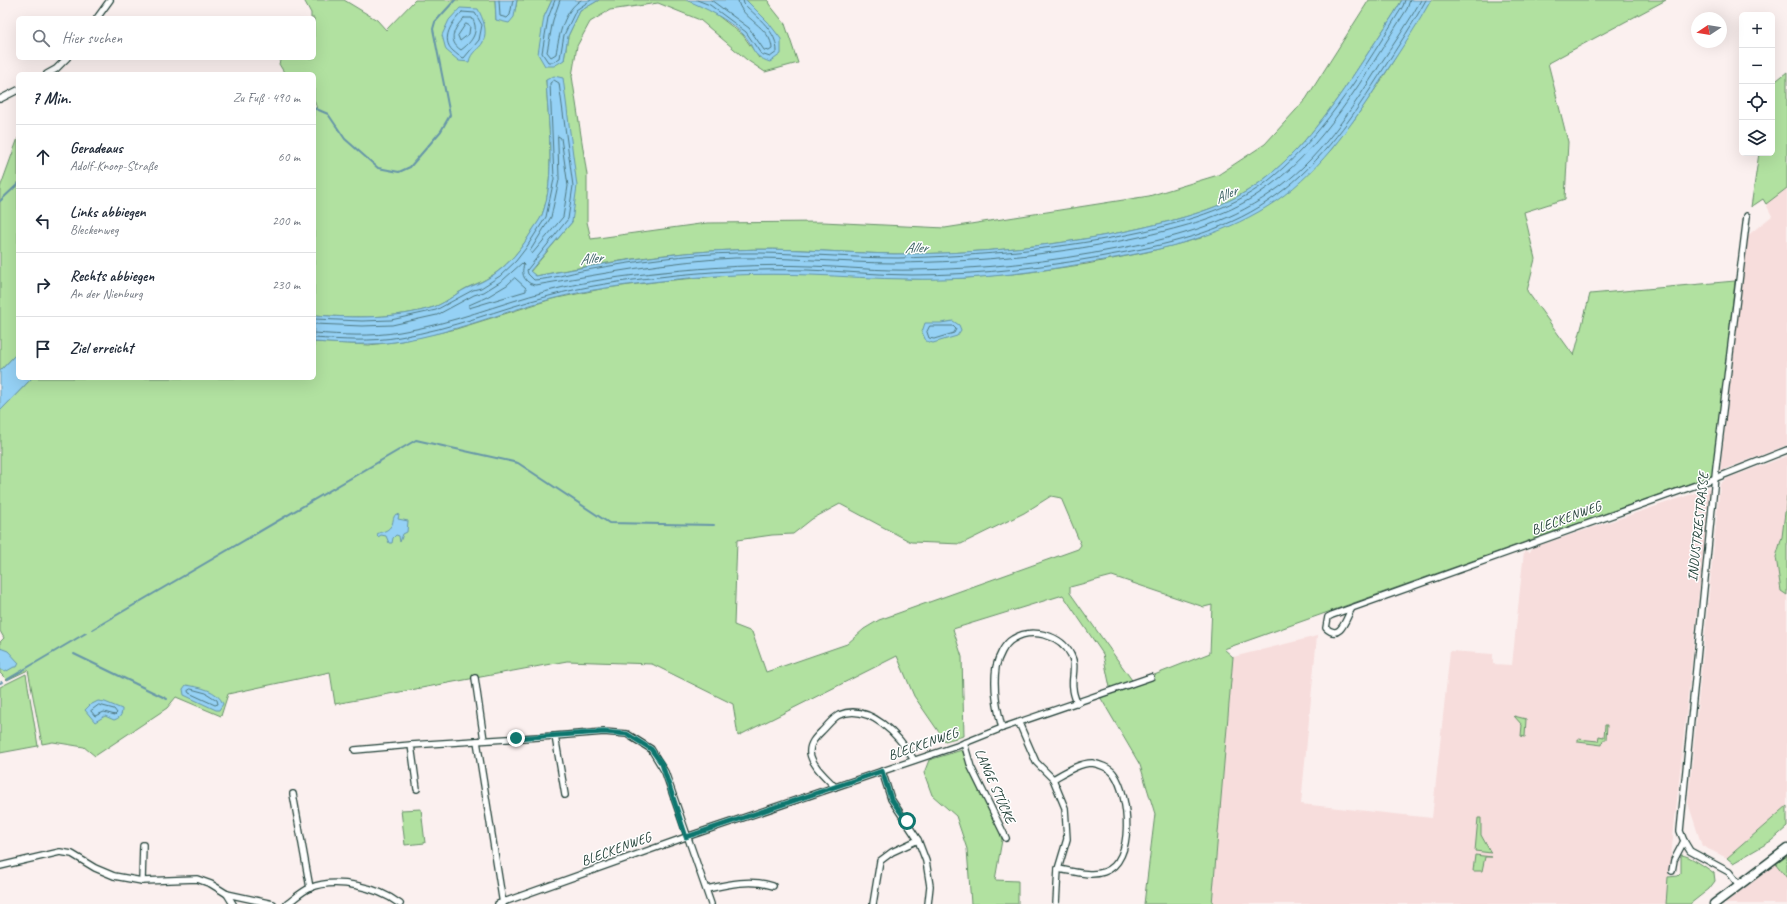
<!DOCTYPE html>
<html lang="de">
<head>
<meta charset="utf-8">
<style>
  :root { --surface:#fff; --page:#f6f6f7; --text:#1f2937; --muted:#747a83; --line:#e0e1e3 }
  body { margin:0; font-family:Caveat,sans-serif; background:var(--page); color:var(--text) }
  .controls { position:absolute; right:12px; top:12px; display:grid; overflow:hidden; border-radius:6px; box-shadow:0 4px 16px #0002 }
  .controls button { width:36px; height:36px; display:grid; place-items:center; padding:0; border:0; border-bottom:1px solid var(--line); background:var(--surface); color:var(--text); font:20px sans-serif }
  .compass { position:absolute; left:1691px; top:12px; width:36px; height:36px; border-radius:50%; background:var(--surface); box-shadow:0 4px 16px #0002; rotate:258deg }
  .stop { position:absolute; width:12px; height:12px; margin:-9px; border:3px solid #0f766e; border-radius:50%; background:#fff }
  .stop.end { background:#0f766e; border-color:#fff; box-shadow:0 1px 4px #0008 }
  .list { margin:0; padding:0; list-style:none }
  h2 { display:flex; justify-content:space-between; align-items:center; height:52px; margin:0; padding:0 16px; font-size:17px }
  h2 small { font-size:13px; font-weight:400; color:var(--muted) }
  .list li { display:grid; grid-template-columns:26px 1fr auto; gap:12px; align-items:center; box-sizing:border-box; height:64px; padding:0 16px; border-top:1px solid var(--line) }
  .list b { display:block; font-size:15px; white-space:nowrap }
  .list p { margin:0; font-size:13px; white-space:nowrap; color:var(--muted) }
  .list em { font-size:13px; font-style:normal; color:var(--muted) }
  .icon { flex:none; width:22px; height:22px; fill:none; stroke:currentColor; stroke-width:2; stroke-linecap:round; stroke-linejoin:round }
  .map { position:relative; flex:none; width:1787px; height:904px; overflow:hidden }
  .search { position:absolute; background:var(--surface); box-shadow:0 4px 16px #0002; left:16px; top:16px; width:300px; height:44px; display:flex; align-items:center; gap:10px; box-sizing:border-box; padding:0 14px; border-radius:6px; color:var(--muted); font-size:15px }
  .panel { position:absolute; background:var(--surface); box-shadow:0 4px 16px #0002; left:16px; top:72px; width:300px; height:308px; border-radius:6px }
  .map>svg:first-child { display:block }
</style>
</head>
<body>
<div class="map">
<svg width="1787" height="904" viewBox="0 0 1787 904">
  <rect width="100%" height="100%" fill="#fbf0ef"/>
  <filter id="ink" filterUnits="userSpaceOnUse"><feTurbulence type="fractalNoise" baseFrequency=".025" numOctaves="2"/><feDisplacementMap in="SourceGraphic" scale="8" xChannelSelector="R" yChannelSelector="G"/><feConvolveMatrix kernelMatrix="1 2 1 2 8 2 1 2 1" color-interpolation-filters="sRGB"/></filter>
  <g filter="url(#ink)">
    <!-- built -->
    <g fill="#f7dddc">
      <path d="M1787,188V445L1720,471L1747,236L1772,216L1766,204Z"/>
      <path d="M1787,456V496L1782,537L1776,557L1781,591L1787,595V806L1727,858L1702,846L1688,803L1720,484L1726,479Z"/>
      <path d="M1710,488L1666,904H1212L1233,657L1317,636L1301,804L1432,818L1450,651L1493,654V664L1512,665L1524,551L1530,552L1532,548Z"/>
      <path d="M1776,864L1787,878V904H1724Z"/>
    </g>
    <!-- green -->
    <g fill="#b1e1a0" stroke="#688f6a" fill-rule="evenodd">
      <path d="M304,0H344L377,20L386,30L415,0H495L496,20L516,7L517,0H552L544,17L564,60L568,36L580,11L599,0H686L708,8L743,35L759,58L768,22L746,0H768L769,4L785,24L798,63L765,72L747,60L700,20L658,3L610,10L590,22L577,46L572,76L587,175V222L591,239L707,223L823,222L945,228L1149,196L1218,175L1265,144L1306,99L1369,0H1402C1392,18 1379,36 1368,53C1336,102 1303,152 1255,186C1221,209 1180,219 1141,228C1061,246 976,254 894,254C841,253 787,247 733,250C667,252 601,263 536,276L530,272L572,222L546,80C548,119 556,179 542,215C540,221 535,226 532,231C517,256 499,276 471,286C458,291 447,303 434,307C396,319 354,318 314,315V109H317L314,100V74H285L279,64L281,58H314V18H311V13Z"/>
      <path d="M1431,0H1666L1548,63L1568,142L1565,199L1524,212L1535,259L1527,291L1574,356L1590,294L1735,281L1714,475L1224,649L1233,657L1212,904H1144L1155,814L1140,765L1099,695L1111,692L1103,654L1063,595L953,629L962,657L964,736L945,741L914,696L897,656L738,736L733,704L652,664L567,661L335,704L330,672L228,694L221,716L176,697L167,708L95,756L84,747L53,742L42,744L28,670L7,680L0,673V642L4,638L0,631V411L32,378H314V342L369,345L401,341L456,329L552,299L606,288L662,281L741,274H807L911,279L966,278L1023,273L1087,264L1147,252L1201,238L1330,151L1356,117L1382,79ZM1051,496L1061,498L1081,545L1078,549L879,620L864,629L847,644L766,672L752,632L734,625L737,540L772,535L793,534L812,519L840,504L911,542L961,544L1024,513ZM1112,576L1204,607L1212,605L1210,653L1134,683L1070,593V587Z"/>
      <path d="M1787,72V188L1766,204L1763,199L1751,207L1759,153H1772V84Z"/>
      <path d="M18,138V352L0,371V188Z"/>
      <path d="M1787,496V595L1781,591L1776,557L1782,537Z"/>
      <path d="M26,674L38,746L0,753V687Z"/>
      <path d="M1514,716L1526,719L1525,737L1521,736L1522,725Z"/>
      <path d="M1605,725H1607L1606,740H1603L1602,745L1578,742V739L1598,741L1599,736L1604,737Z"/>
      <path d="M962,750L969,768L996,818L1002,840L995,880L1018,881V904H971L967,849L956,816L932,795L924,773L929,760Z"/>
      <path d="M1787,806V827L1771,841L1733,863L1727,858Z"/>
      <path d="M421,809L425,843L405,845L401,810Z"/>
      <path d="M1478,818H1481V835L1491,853L1475,851Z"/>
      <path d="M1475,855L1492,857H1485L1482,871H1473Z"/>
      <path d="M1681,855C1689,855 1707,868 1714,873L1715,881L1709,889L1690,904H1666L1668,877L1678,876L1681,873Z"/>
      <path d="M1787,856V878L1776,864Z"/>
    </g>
    <!-- water -->
    <g fill="#95d1f5" stroke="#6696a8">
      <path d="M495,0H517L514,17L509,23L496,20Z"/>
      <path d="M552,0H599L580,11L568,36L564,60L554,66H545L538,54L544,17Z"/>
      <path d="M686,0H746L768,22L781,39V54L770,62C749,55 756,47 743,34C727,19 706,8 686,0Z"/>
      <path d="M1402,0H1431C1418,24 1403,46 1388,69C1357,117 1324,168 1276,201C1229,233 1175,247 1120,257C1051,270 980,281 909,279C876,279 843,276 810,275C760,273 710,275 661,281C624,285 586,290 551,299C500,313 452,333 401,341C372,346 343,344 314,342V315C354,318 396,319 434,307C448,302 458,291 472,286C499,276 517,256 532,231C535,226 540,220 542,215C556,179 548,119 546,80L554,76L563,78L577,186L572,222L530,271L536,276C601,264 667,252 733,250C787,247 841,253 894,254C976,254 1061,246 1141,228C1180,219 1221,209 1255,186C1303,152 1336,102 1368,53C1379,36 1392,18 1402,0Z"/>
      <path d="M460,8L478,9C483,19 488,30 483,42C479,50 471,51 469,62L459,61L446,50L442,35L449,20Z"/>
      <path d="M953,321L959,325L961,330L957,336L933,343L926,341L922,332L925,323H941Z"/>
      <path d="M18,352V378H32L0,411V371Z"/>
      <path d="M396,514L399,515L398,519L408,521L407,532L403,534L400,542L399,536L396,535L393,538L392,543H389L386,536L381,535L378,537L377,534C382,531 387,532 391,526C394,522 392,518 396,514Z"/>
      <path d="M0,648L8,651L19,663L17,667H14L5,672L0,669Z"/>
      <path d="M186,685C199,687 218,690 223,704L219,710H216L184,695L183,689Z"/>
      <path d="M98,701L105,702L122,709C122,715 120,718 114,720L105,716L95,722L85,710L90,705Z"/>
    </g>
    <g fill="none" stroke-linecap="round" stroke-linejoin="round">
      <!-- shore -->
      <g stroke="#4e7881" stroke-width="1">
        <path d="M499,0L500,16L507,18L510,15L513,0"/>
        <path d="M555,0L548,18L542,53L548,62H553L560,58L564,35L576,10L591,0"/>
        <path d="M560,0L553,20L547,52L551,57L556,54C559,35 564,10 581,0"/>
        <path d="M697,0L710,5L746,32L761,54L770,57L777,52C777,31 758,18 744,4L743,0"/>
        <path d="M711,0L749,28L764,50L769,51L772,49C772,27 739,18 738,0"/>
        <path d="M462,12L475,13L482,25L479,40L464,58C459,57 457,54 453,51C440,39 452,22 462,12Z"/>
        <path d="M464,18H472C480,31 472,42 461,50C447,41 454,28 464,18Z"/>
        <path d="M466,24L470,26L469,34L460,41L458,36Z"/>
        <path d="M558,136L561,138L568,186L563,217L532,254L530,251L551,217L559,180Z"/>
        <path d="M515,278L526,288V291L469,308V305L487,297L507,285Z"/>
        <path d="M314,319L362,321L391,320L436,310L473,290L481,288L500,276L516,261L526,248L546,217L554,179L550,83L554,80L559,83L573,186L568,219L527,270L528,274L534,280C552,279 569,273 587,270C636,261 687,254 737,253C791,252 844,258 898,258C981,256 1064,249 1145,231C1190,220 1238,207 1274,176C1328,130 1365,66 1403,6L1405,0"/>
        <path d="M314,324L362,326L392,325L437,315L474,295L484,292L503,280L522,263L524,265C520,275 526,284 536,285C602,274 668,261 735,258C789,257 842,263 896,263C979,262 1063,254 1144,236C1183,227 1224,217 1258,194C1323,152 1366,73 1407,9L1410,0"/>
        <path d="M930,326H953L956,329L954,333L934,339L929,338L927,332Z"/>
        <path d="M314,333C343,335 371,337 400,332C451,324 498,304 548,291C585,281 624,276 663,272C712,267 761,264 810,266C845,267 880,271 915,270C983,269 1050,262 1116,249C1171,239 1225,225 1271,193C1319,161 1351,110 1381,63C1395,42 1409,22 1421,0"/>
        <path d="M314,338C343,340 371,342 400,337C452,329 499,309 549,296C585,286 622,281 659,277C708,271 758,269 807,270C842,271 877,275 912,275C983,275 1053,266 1121,253C1176,243 1232,229 1277,195C1322,162 1354,115 1384,68C1398,46 1413,24 1426,0"/>
        <path d="M191,689L206,693L217,700L218,704L215,705L189,693L188,691Z"/>
        <path d="M99,705L114,709L117,713L115,715L104,712L95,716L91,711Z"/>
      </g>
      <!-- stream -->
      <g stroke="#6696a8" stroke-width="2">
        <path d="M314,108L328,114L345,139L378,168L399,172L410,167L441,131L450,115L433,29L435,22L455,0"/>
        <path d="M0,201L18,184"/>
        <path d="M93,629L416,440L518,463L609,523L714,525"/>
        <path d="M74,654L167,699"/>
        <path d="M8,679L86,633"/>
        <path d="M0,683L2,682"/>
      </g>
      <!-- minor casing -->
      <g stroke="#1f3d34" stroke-width="8">
        <g id="minor">
          <path d="M97,18L110,0"/>
          <path d="M47,74L56,69L67,58"/>
          <path d="M0,99L18,90"/>
          <path d="M1352,608C1346,617 1341,642 1326,628L1328,617L1332,615L1716,478L1787,450"/>
          <path d="M475,678L484,740"/>
          <path d="M1019,723L1036,762L1053,779L1065,808L1067,839L1058,869L1056,904"/>
          <path d="M1002,728C997,708 993,688 996,667C998,658 1004,644 1013,639C1032,627 1061,635 1071,655C1077,666 1071,678 1073,688C1073,693 1075,698 1077,703"/>
          <path d="M555,736L604,732L627,734L651,749L665,772L711,904"/>
          <path d="M477,741L503,904"/>
          <path d="M964,743L971,767L1006,838"/>
          <path d="M355,750L411,745"/>
          <path d="M882,771L891,799L918,840L926,861L930,886L928,904"/>
          <path d="M1053,779C1064,773 1079,763 1092,763C1099,764 1110,768 1114,774C1129,795 1136,862 1104,872C1090,877 1072,871 1058,869"/>
          <path d="M835,787C827,778 812,766 810,753C809,743 817,736 823,730C828,725 833,718 839,715C870,702 900,737 914,760"/>
          <path d="M417,789L411,745L555,736L565,795"/>
          <path d="M293,794L310,888"/>
          <path d="M0,866L60,852L72,854L95,868L114,876L142,881L197,879L211,884L227,894L273,904"/>
          <path d="M1672,871L1674,860L1684,841"/>
          <path d="M142,881L143,845"/>
          <path d="M1739,885L1729,872L1690,851L1684,841L1680,831L1716,467L1747,216"/>
          <path d="M707,889C729,884 751,879 773,886"/>
          <path d="M227,894L233,904"/>
          <path d="M287,904C294,899 302,891 310,888C336,877 378,887 400,904"/>
          <path d="M498,904L686,837L957,746L1002,728L1151,677"/>
          <path d="M873,904L880,861L892,852L918,840"/>
        </g>
      </g>
      <!-- primary casing -->
      <g stroke="#1f3d34" stroke-width="11">
        <path id="primary" d="M1714,904L1787,849"/>
      </g>
      <!-- minor -->
      <use href="#minor" stroke="#fff" stroke-width="5.5"/>
      <!-- primary -->
      <use href="#primary" stroke="#fff" stroke-width="8"/>
    </g>
  </g>
  <g fill="none" stroke-linecap="round" stroke-linejoin="round" filter="url(#ink)">
    <!-- route -->
    <path stroke="#0f766e" stroke-width="5" d="M516,738L604,732L627,734L651,749L662,764L686,837L882,771L891,799L907,821"/>
  </g>
  <g text-anchor="middle" dominant-baseline="central" stroke-width="3" stroke-linejoin="round" paint-order="stroke">
    <!-- street labels -->
    <g font-size="14" fill="#1f3d34" stroke="#fff">
      <text transform="translate(1566 518) rotate(-20)">BLECKENWEG</text>
      <text transform="translate(1698 527) rotate(-84)">INDUSTRIESTRASSE</text>
      <text transform="translate(923 744) rotate(-19)">BLECKENWEG</text>
      <text transform="translate(995 786) rotate(66)">LANGE STÜCKE</text>
      <text transform="translate(616 849) rotate(-20)">BLECKENWEG</text>
    </g>
    <!-- water labels -->
    <g font-size="15" font-style="italic" fill="#3c6264" stroke="#fff">
      <text transform="translate(1226 195) rotate(-26)">Aller</text>
      <text transform="translate(916 248) rotate(-1)">Aller</text>
      <text transform="translate(591 259) rotate(-7)">Aller</text>
    </g>
  </g>
</svg>
<div class="controls">
<button>+</button>
<button>−</button>
<button><svg class="icon" aria-label="locate" viewBox="0 0 24 24"><circle cx="12" cy="12" r="6"/><path d="M12 2v4M12 18v4M2 12h4M18 12h4"/></svg></button>
<button><svg class="icon" aria-label="layers" viewBox="0 0 24 24"><path d="M12 4l9 5-9 5-9-5zM3 14l9 5 9-5"/></svg></button>
</div>
<svg class="compass" viewBox="-18 -18 36 36"><path d="M0-13l5 13h-10z" fill="#e53935"/><path d="M0 13l5-13h-10z" fill="#747a83"/></svg>
<div class="stop" style="left:907px;top:821px"></div>
<div class="stop end" style="left:516px;top:738px"></div>
<div class="search"><svg class="icon" aria-label="search" viewBox="0 0 24 24"><circle cx="10" cy="10" r="6"/><path d="M15 15l6 6"/></svg>Hier suchen</div>
<section class="panel">
<h2>7 Min.<small>Zu Fuß · 490 m</small></h2>
<ul class="list">
<li><svg class="icon" aria-label="ahead" viewBox="0 0 24 24"><path d="M12 20V5M6 11l6-6 6 6"/></svg><div><b>Geradeaus</b><p>Adolf-Knoop-Straße</p></div><em>60 m</em></li>
<li><svg class="icon" aria-label="left" viewBox="0 0 24 24"><path d="M17 20v-9H6M10 6l-5 5 5 5"/></svg><div><b>Links abbiegen</b><p>Bleckenweg</p></div><em>200 m</em></li>
<li><svg class="icon" aria-label="right" viewBox="0 0 24 24"><path d="M7 20v-9h11M14 6l5 5-5 5"/></svg><div><b>Rechts abbiegen</b><p>An der Nienburg</p></div><em>230 m</em></li>
<li><svg class="icon" aria-label="arrive" viewBox="0 0 24 24"><path d="M6 21V4h12l-3 4 3 4H6"/></svg><div><b>Ziel erreicht</b></div></li>
</ul>
</section>
</div>
</body>
</html>
